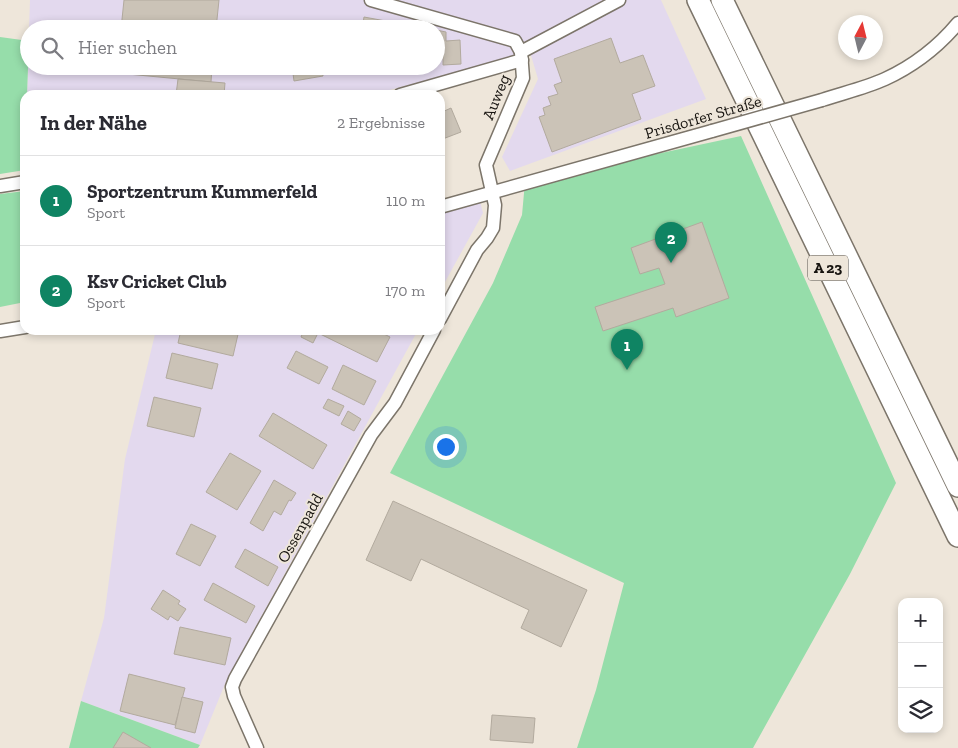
<!DOCTYPE html>
<html lang="de">
<head>
<meta charset="utf-8">
<style>
  :root { --surface:#fff; --page:#f2f2f3; --text:#2b2b33; --muted:#7c7c81; --line:#e1e1e2; --accent:#0f8463 }
  body { margin:0; font-family:"Zilla Slab",serif; background:var(--page); color:var(--text) }
  .controls { position:absolute; right:15px; bottom:15px; display:grid; overflow:hidden; border-radius:10px; box-shadow:0 2px 8px #0003 }
  .controls button { width:45px; height:45px; display:grid; place-items:center; padding:0; border:0; border-bottom:1px solid var(--line); background:var(--surface); color:var(--text); font:25px sans-serif }
  .compass { position:absolute; left:838px; top:15px; width:45px; height:45px; border-radius:50%; background:var(--surface); box-shadow:0 2px 8px #0003; rotate:7deg }
  .you { position:absolute; left:445px; top:446px; width:18px; height:18px; margin:-12px; border:4px solid #fff; border-radius:50%; background:#1a73e8; box-shadow:0 0 0 8px #1a73e833 }
  .badge { display:grid; place-items:center; width:32px; height:32px; border-radius:50%; background:var(--accent); color:#fff; font-size:16px; font-weight:700 }
  .pin { position:absolute; translate:-50% -41px; filter:drop-shadow(0 1px 2px #0008) }
  .pin::after { content:''; position:absolute; top:26px; width:18px; height:15px; background:inherit; clip-path:polygon(0 0,100% 0,50% 100%) }
  .list { margin:0; padding:0; list-style:none }
  h2 { display:flex; justify-content:space-between; align-items:center; height:65px; margin:0; padding:0 20px; font-size:21px }
  h2 small { font-size:16px; font-weight:400; color:var(--muted) }
  .list li { display:grid; grid-template-columns:32px 1fr auto; gap:15px; align-items:center; box-sizing:border-box; height:90px; padding:0 20px; border-top:1px solid var(--line) }
  .list b { display:block; font-size:19px; white-space:nowrap }
  .list p { margin:0; font-size:16px; white-space:nowrap; color:var(--muted) }
  .list em { font-size:16px; font-style:normal; color:var(--muted) }
  .icon { flex:none; width:28px; height:28px; fill:none; stroke:currentColor; stroke-width:2; stroke-linecap:round; stroke-linejoin:round }
  .map { position:relative; flex:none; width:958px; height:748px; overflow:hidden }
  .search { position:absolute; background:var(--surface); box-shadow:0 2px 8px #0003; left:20px; top:20px; width:425px; height:55px; display:flex; align-items:center; gap:12px; box-sizing:border-box; padding:0 18px; border-radius:28px; color:var(--muted); font-size:19px }
  .panel { position:absolute; background:var(--surface); box-shadow:0 2px 8px #0003; left:20px; top:90px; width:425px; height:245px; border-radius:15px }
  .map>svg:first-child { display:block }
</style>
</head>
<body>
<div class="map">
<svg width="958" height="748" viewBox="0 0 958 748">
  <rect width="100%" height="100%" fill="#eee6da"/>
  <!-- industrial -->
  <g fill="#e3d9ee">
    <path d="M30,0H661L706,99L510,171L502,157L538,79L530,52L371,95H27L29,39V66H436V29H29Z"/>
    <path d="M478,194L483,213L440,291V205Z"/>
    <path d="M156,330H418L227,679L200,745L81,701L104,618L125,459Z"/>
  </g>
  <!-- green -->
  <g fill="#96ddaa">
    <path d="M0,37L29,41L27,95H25V170L0,174Z"/>
    <path d="M741,136L896,483L850,574L753,748H577L596,690L624,583L390,473L493,283L522,215L525,182Z"/>
    <path d="M25,191V302L0,307V194Z"/>
    <path d="M81,701L200,745L198,748H69Z"/>
  </g>
  <!-- building -->
  <g fill="#cbc3b7" stroke="#b2aa9e">
    <path d="M124,0H219L216,29H121Z"/>
    <path d="M364,17L429,29H362Z"/>
    <path d="M436,30L446,32V41L460,40L461,64L443,65V55H436Z"/>
    <path d="M611,38L620,63L643,55L655,86L632,94L641,119L552,152L539,117L545,115L543,108L551,105L548,97L558,94L554,85L562,82L554,59Z"/>
    <path d="M118,66H212L211,82L117,73Z"/>
    <path d="M292,66H322L323,76L294,81Z"/>
    <path d="M178,79L225,83L224,95H176Z"/>
    <path d="M451,108L461,132L440,140V113Z"/>
    <path d="M702,222L729,298L676,317L673,308L603,331L595,307L665,284L659,268L640,274L631,248Z"/>
    <path d="M181,330H239L233,356L178,343Z"/>
    <path d="M304,330H312L318,333L313,343L301,337Z"/>
    <path d="M312,330H376L390,337L377,362Z"/>
    <path d="M296,351L328,367L319,384L287,368Z"/>
    <path d="M172,353L218,364L212,389L166,378Z"/>
    <path d="M343,365L376,381L364,405L332,389Z"/>
    <path d="M154,397L201,408L194,437L147,426Z"/>
    <path d="M328,399L344,406L339,416L323,408Z"/>
    <path d="M348,411L361,419L354,431L341,424Z"/>
    <path d="M273,413L327,445L313,469L259,436Z"/>
    <path d="M230,453L261,471L237,510L206,492Z"/>
    <path d="M274,480L296,493L291,501L289,500L281,515L274,511L263,531L250,523Z"/>
    <path d="M393,501L587,590L561,647L521,628L529,610L421,559L411,581L366,560Z"/>
    <path d="M191,524L216,536L200,566L176,554Z"/>
    <path d="M245,549L278,567L268,586L235,567Z"/>
    <path d="M213,583L255,606L246,623L204,600Z"/>
    <path d="M163,590L180,601L178,604L186,609L178,621L170,616L168,620L151,609Z"/>
    <path d="M180,627L231,638L225,665L174,654Z"/>
    <path d="M129,674L185,688L175,725L120,711Z"/>
    <path d="M182,697L203,702L195,733L175,728Z"/>
    <path d="M492,715L535,718L533,743L490,740Z"/>
    <path d="M123,732L151,748H113Z"/>
  </g>
  <g fill="none" stroke-linecap="round" stroke-linejoin="round">
    <!-- minor casing -->
    <g stroke="#7c756a" stroke-width="15">
      <g id="minor">
        <path d="M371,0L515,41L521,52L523,78L486,165L495,205L493,228L487,238L477,250L440,319"/>
        <path d="M521,52L619,0"/>
        <path d="M400,95L522,60"/>
        <path d="M822,100C843,93 865,88 885,79C913,66 938,47 958,23"/>
        <path d="M0,186L25,182"/>
        <path d="M440,207L712,131"/>
        <path d="M0,331L25,327"/>
        <path d="M257,748L234,696L232,687L235,679L371,435L395,403L434,330"/>
      </g>
    </g>
    <!-- motorway casing -->
    <g stroke="#7c756a" stroke-width="24">
      <g id="motorway">
        <path d="M698,0L958,536"/>
        <path d="M722,0L958,486"/>
      </g>
    </g>
    <!-- minor -->
    <use href="#minor" stroke="#fff" stroke-width="12"/>
    <!-- motorway -->
    <use href="#motorway" stroke="#fff" stroke-width="21"/>
    <!-- minor-bridge casing -->
    <g stroke="#7c756a" stroke-width="15" stroke-linecap="butt">
      <path id="minor-bridge" d="M712,131L822,100"/>
    </g>
    <!-- minor-bridge -->
    <use href="#minor-bridge" stroke="#fff" stroke-width="12"/>
  </g>
  <g text-anchor="middle" dominant-baseline="central" stroke-width="4" stroke-linejoin="round" paint-order="stroke">
    <!-- shield labels -->
    <rect fill="#eee6da" stroke="#57524c" stroke-width="1" x="808" y="255.5" width="40" height="25" rx="4"/>
    <g font-size="15" font-weight="bold" fill="#16130f">
      <text x="828" y="268">A 23</text>
    </g>
    <!-- street labels -->
    <g font-size="16" fill="#16130f" stroke="#eee6da">
      <text transform="translate(496 97) rotate(-68)">Auweg</text>
      <text transform="translate(703 117) rotate(-16)">Prisdorfer Straße</text>
      <text transform="translate(300 528) rotate(-61)">Ossenpadd</text>
    </g>
  </g>
</svg>
<div class="controls">
<button>+</button>
<button>−</button>
<button><svg class="icon" aria-label="layers" viewBox="0 0 24 24"><path d="M12 4l9 5-9 5-9-5zM3 14l9 5 9-5"/></svg></button>
</div>
<svg class="compass" viewBox="-18 -18 36 36"><path d="M0-13l5 13h-10z" fill="#e53935"/><path d="M0 13l5-13h-10z" fill="#7c7c81"/></svg>
<div class="you"></div>
<div class="pin badge" style="left:627px;top:370px">1</div>
<div class="pin badge" style="left:671px;top:263px">2</div>
<div class="search"><svg class="icon" aria-label="search" viewBox="0 0 24 24"><circle cx="10" cy="10" r="6"/><path d="M15 15l6 6"/></svg>Hier suchen</div>
<section class="panel">
<h2>In der Nähe<small>2 Ergebnisse</small></h2>
<ul class="list">
<li><span class="badge">1</span><div><b>Sportzentrum Kummerfeld</b><p>Sport</p></div><em>110 m</em></li>
<li><span class="badge">2</span><div><b>Ksv Cricket Club</b><p>Sport</p></div><em>170 m</em></li>
</ul>
</section>
</div>
</body>
</html>
